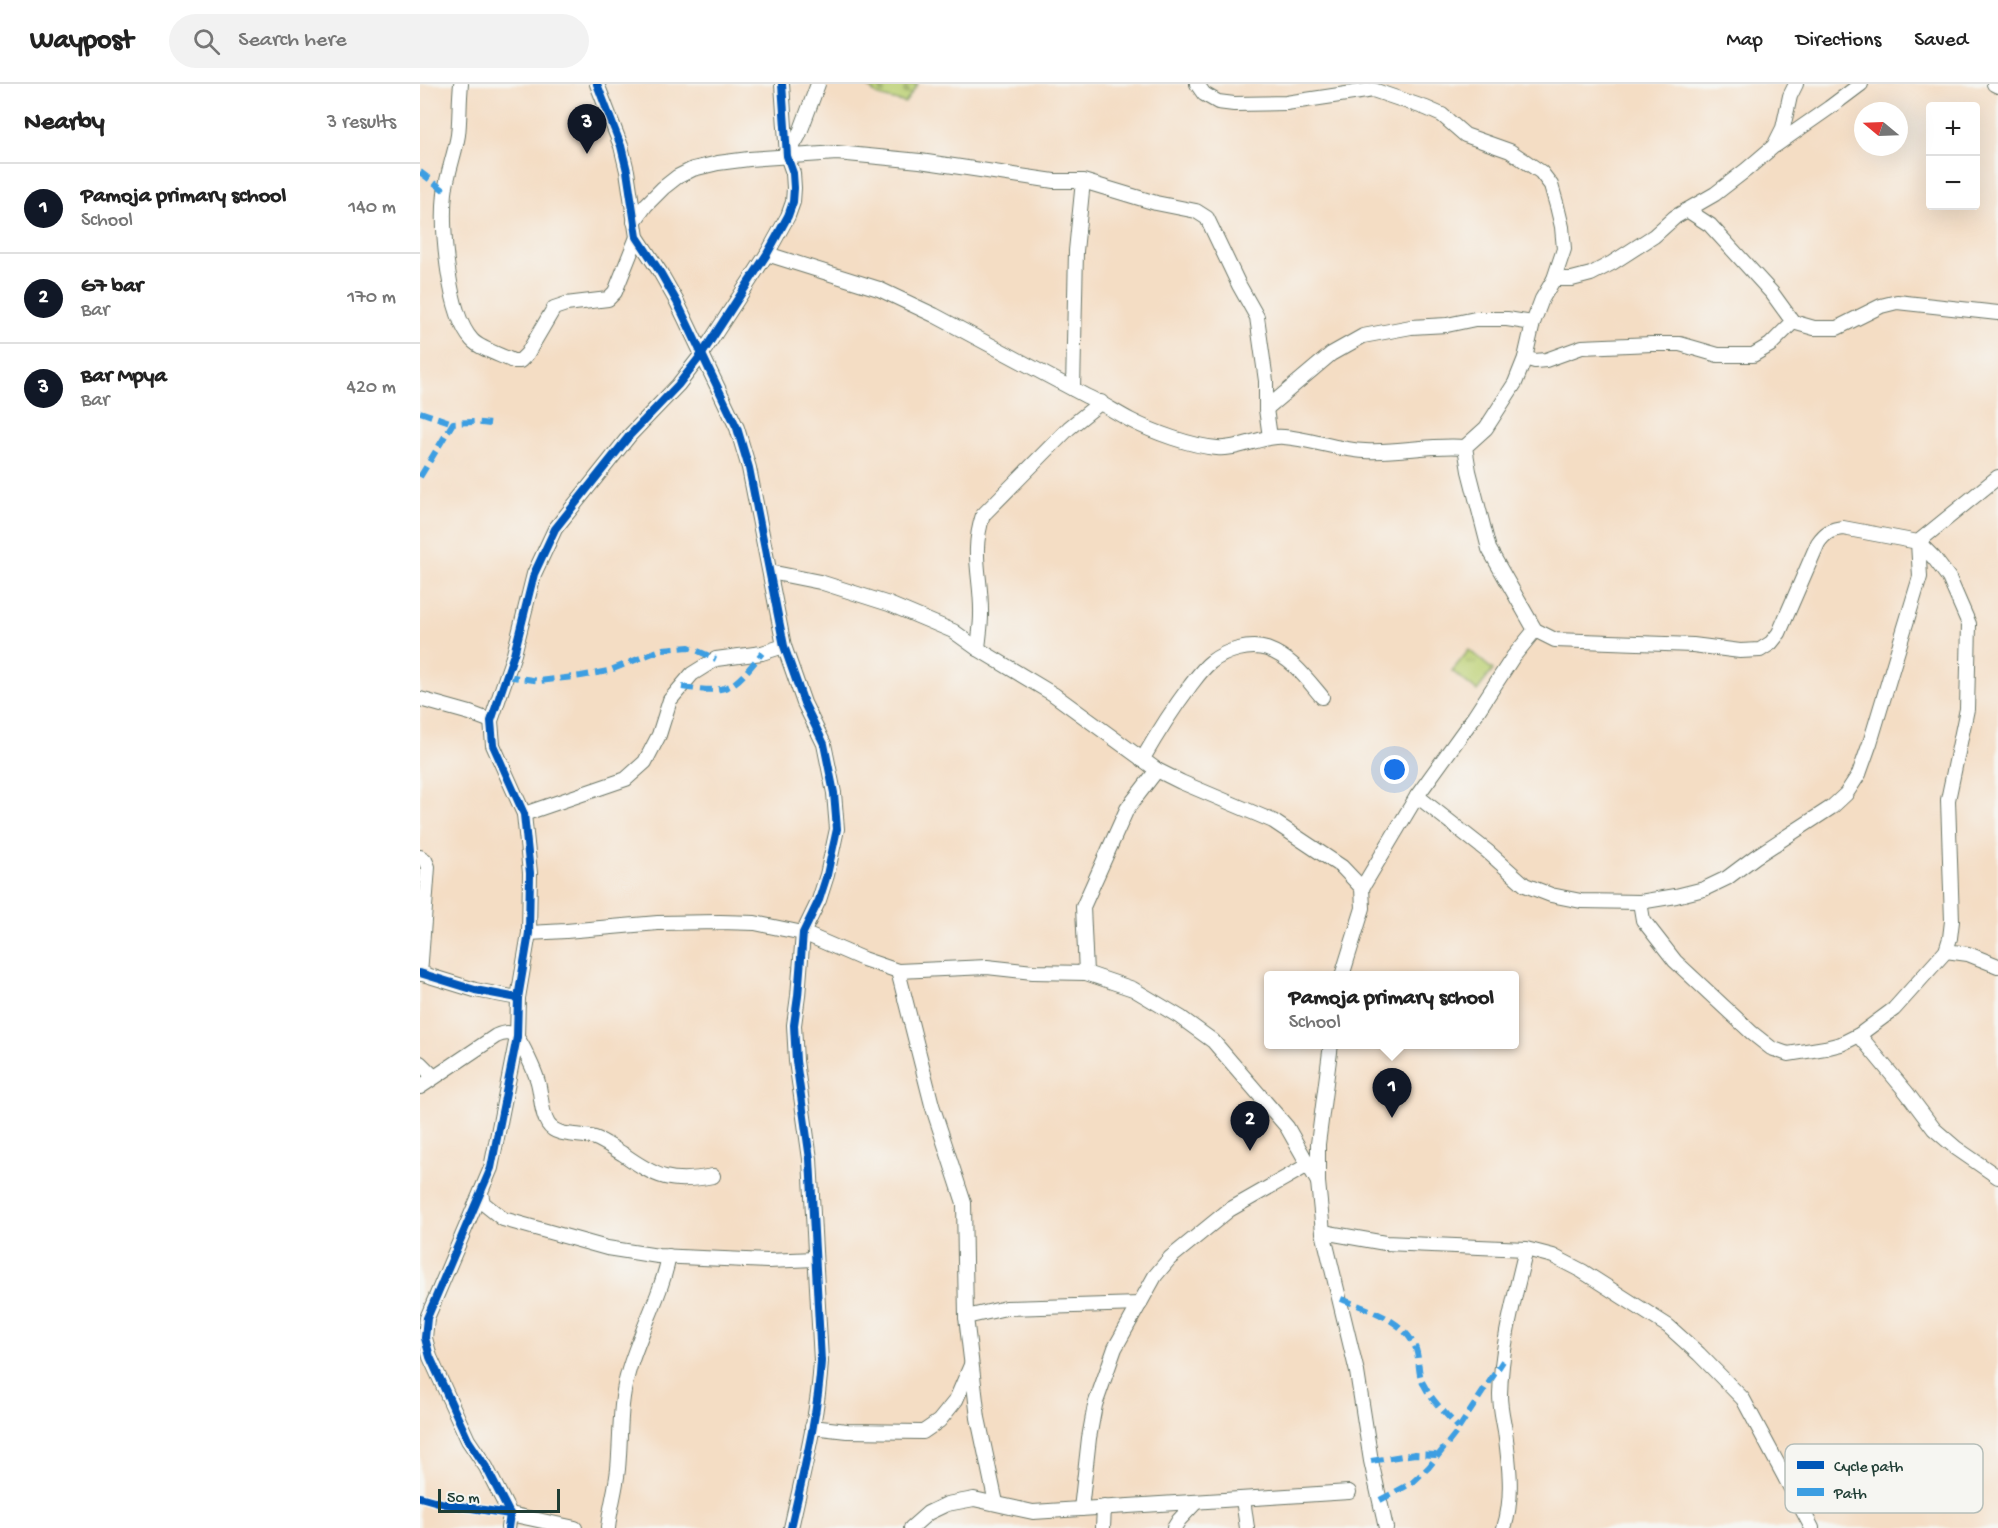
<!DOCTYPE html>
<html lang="en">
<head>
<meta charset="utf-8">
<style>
  :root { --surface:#fff; --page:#f2f2f2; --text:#222; --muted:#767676; --line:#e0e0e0; --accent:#111827 }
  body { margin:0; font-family:"Gochi Hand",sans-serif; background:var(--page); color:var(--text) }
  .controls { position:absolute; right:18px; top:18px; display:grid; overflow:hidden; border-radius:6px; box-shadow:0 6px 24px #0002 }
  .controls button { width:54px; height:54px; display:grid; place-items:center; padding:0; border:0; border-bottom:2px solid var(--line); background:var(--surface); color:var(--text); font:30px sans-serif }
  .compass { position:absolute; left:1434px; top:18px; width:54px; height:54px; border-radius:50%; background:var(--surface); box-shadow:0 6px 24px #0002; rotate:289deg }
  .scale { position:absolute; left:18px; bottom:15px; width:122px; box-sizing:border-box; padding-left:6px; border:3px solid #1f3d34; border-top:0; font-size:16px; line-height:21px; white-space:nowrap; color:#1f3d34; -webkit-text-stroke:4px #f6f6f2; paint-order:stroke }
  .you { position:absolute; left:975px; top:686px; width:21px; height:21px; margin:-15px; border:4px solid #fff; border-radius:50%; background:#1a73e8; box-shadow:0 0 0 9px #1a73e833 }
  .badge { display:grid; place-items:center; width:39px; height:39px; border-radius:50%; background:var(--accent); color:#fff; font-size:20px; font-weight:700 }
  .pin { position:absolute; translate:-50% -50px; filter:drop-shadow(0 2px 3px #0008) }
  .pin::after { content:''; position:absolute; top:32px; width:21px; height:18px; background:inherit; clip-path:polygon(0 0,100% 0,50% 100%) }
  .popup { position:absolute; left:844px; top:887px; width:255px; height:78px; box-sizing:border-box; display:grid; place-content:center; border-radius:6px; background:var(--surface); filter:drop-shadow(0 2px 4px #0005); font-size:20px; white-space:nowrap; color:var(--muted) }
  .popup b { font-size:22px; color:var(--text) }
  .popup::after { content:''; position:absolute; left:50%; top:100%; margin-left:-12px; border:12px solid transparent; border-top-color:var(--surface) }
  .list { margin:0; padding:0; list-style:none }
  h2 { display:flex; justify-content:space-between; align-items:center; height:78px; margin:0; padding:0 24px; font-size:26px }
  h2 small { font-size:20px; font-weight:400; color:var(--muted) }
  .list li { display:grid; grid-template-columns:39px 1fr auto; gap:18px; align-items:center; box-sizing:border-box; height:90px; padding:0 24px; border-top:2px solid var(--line) }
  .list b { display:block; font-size:22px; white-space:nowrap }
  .list p { margin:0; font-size:20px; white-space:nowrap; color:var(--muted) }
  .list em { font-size:20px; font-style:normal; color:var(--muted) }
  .icon { flex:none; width:33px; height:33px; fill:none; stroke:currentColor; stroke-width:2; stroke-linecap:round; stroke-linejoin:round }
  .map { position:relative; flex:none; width:1578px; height:1444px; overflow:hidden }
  header { display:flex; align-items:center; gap:36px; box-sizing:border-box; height:84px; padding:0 30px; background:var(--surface); border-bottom:2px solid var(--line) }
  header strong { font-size:28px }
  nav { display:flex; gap:33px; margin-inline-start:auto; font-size:21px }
  .search { width:420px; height:54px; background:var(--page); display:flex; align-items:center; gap:15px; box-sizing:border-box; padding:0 21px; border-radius:33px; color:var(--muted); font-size:22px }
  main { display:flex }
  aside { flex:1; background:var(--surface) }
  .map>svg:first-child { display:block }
</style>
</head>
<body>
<header>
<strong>Waypost</strong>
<div class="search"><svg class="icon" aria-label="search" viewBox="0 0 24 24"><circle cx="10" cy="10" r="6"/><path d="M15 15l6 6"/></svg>Search here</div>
<nav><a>Map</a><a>Directions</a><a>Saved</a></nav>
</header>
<main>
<aside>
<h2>Nearby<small>3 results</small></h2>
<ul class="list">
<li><span class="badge">1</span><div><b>Pamoja primary school</b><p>School</p></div><em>140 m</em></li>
<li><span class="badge">2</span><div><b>G7 bar</b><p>Bar</p></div><em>170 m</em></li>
<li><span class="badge">3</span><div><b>Bar Mpya</b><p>Bar</p></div><em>420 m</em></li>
</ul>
</aside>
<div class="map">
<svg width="1578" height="1444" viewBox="0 0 1578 1444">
  <defs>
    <pattern id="grass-tufts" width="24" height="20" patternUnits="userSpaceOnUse" patternTransform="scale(1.5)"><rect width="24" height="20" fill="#bcd074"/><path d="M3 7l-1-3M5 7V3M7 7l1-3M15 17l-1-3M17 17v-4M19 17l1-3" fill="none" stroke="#98aa60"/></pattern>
    <pattern id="cemetery-stones" width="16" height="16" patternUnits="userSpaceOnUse" patternTransform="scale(1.5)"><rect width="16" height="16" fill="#bcd074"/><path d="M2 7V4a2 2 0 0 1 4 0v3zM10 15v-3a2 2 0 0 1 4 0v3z" fill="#98aa60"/></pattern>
  </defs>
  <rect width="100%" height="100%" fill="#f6f6f2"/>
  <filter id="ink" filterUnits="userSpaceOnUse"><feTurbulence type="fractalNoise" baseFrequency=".0167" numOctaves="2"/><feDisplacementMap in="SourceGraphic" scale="12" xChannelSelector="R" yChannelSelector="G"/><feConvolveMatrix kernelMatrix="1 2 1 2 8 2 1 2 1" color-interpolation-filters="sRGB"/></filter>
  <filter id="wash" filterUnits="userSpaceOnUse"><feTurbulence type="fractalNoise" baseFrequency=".008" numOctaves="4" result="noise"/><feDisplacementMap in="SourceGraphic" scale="24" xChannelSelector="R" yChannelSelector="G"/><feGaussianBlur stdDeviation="1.35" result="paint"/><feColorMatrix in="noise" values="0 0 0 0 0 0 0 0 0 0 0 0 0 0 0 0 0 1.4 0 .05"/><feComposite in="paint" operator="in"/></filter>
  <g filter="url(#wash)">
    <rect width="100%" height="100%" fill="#f4ddc4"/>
    <!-- grass -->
    <path fill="url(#grass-tufts)" stroke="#6e8654" stroke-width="1.5" d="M1049,566L1073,586L1057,607L1032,587Z"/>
    <!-- cemetery -->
    <path fill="url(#cemetery-stones)" stroke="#6e8654" stroke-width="1.5" d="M445,0H498L485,19L458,12Z"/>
  </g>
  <g filter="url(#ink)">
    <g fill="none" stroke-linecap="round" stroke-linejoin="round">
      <!-- street casing -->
      <g stroke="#6a7566" stroke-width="16">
        <g id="street">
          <path d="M41,0C39,17 40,34 38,51C35,70 27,89 25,109C21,144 28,230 52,256C60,265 83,272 93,277H100L107,270L134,224L146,220L188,215L195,208L217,153"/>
          <path d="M177,0L201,62L207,87L217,153L240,188L257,218L317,344L329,384L364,562L384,619L404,660L414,709L417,745L407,791L399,816L383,849L378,912L374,941L376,977L390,1075L401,1277C398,1333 383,1389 371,1444"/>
          <path d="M777,0L784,10L798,18L814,20L866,19L953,6L1006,24L1022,31L1045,51L1090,67L1121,88L1131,101L1137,122L1142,143L1144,165L1134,195L1122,215L1113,239L1105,274L1095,299L1066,344L1045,363L1049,387L1069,465L1115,546L1135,556L1273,561L1320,567L1340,566L1351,559L1359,549L1398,459C1405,449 1411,445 1423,444L1498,458L1578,393"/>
          <path d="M1574,0L1578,2"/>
          <path d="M1356,61L1409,24L1441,0"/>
          <path d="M367,72L379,51L398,0"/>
          <path d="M1267,126L1290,141L1352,209L1373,238L1394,244H1417L1461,222L1477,218L1578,229"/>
          <path d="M214,138L226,121L243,104L257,93L273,85L298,79L329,75L417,69L500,77L634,97H663L736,119L776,127L787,134L819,201L837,233L846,297V325L850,353"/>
          <path d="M347,170L459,205L514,231L666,312C682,319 695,328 710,336C733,348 771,362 797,364C820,366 841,351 864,353C891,355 917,366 945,367C979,369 1011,360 1045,363"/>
          <path d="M1134,195H1152L1171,190L1192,179L1234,152L1255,133L1295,110L1326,86L1354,62L1363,44L1370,12L1376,0"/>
          <path d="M1105,274L1115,277L1126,276L1162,263L1232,260H1260L1298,271H1333L1350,261L1373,238"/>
          <path d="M653,305L656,167L663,97"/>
          <path d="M846,325L911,270L943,252L991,243L1027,241L1055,235H1087L1113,239"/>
          <path d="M350,488L400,498L469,520L533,547L558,565L633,610L737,686L761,698L853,737L922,783L942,804L943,824L922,892"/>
          <path d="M558,565C559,553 561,542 561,531C562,493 550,471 563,431L649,344L681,318"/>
          <path d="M0,615L50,629L71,637"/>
          <path d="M722,676C737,650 752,626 770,602C776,594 783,584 791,578C805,567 830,559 847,565C872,574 886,594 902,613"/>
          <path d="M997,712L1067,767L1105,801L1131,811L1161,817L1220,818L1256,812L1284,805L1307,794L1335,773L1412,723L1426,710L1439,690L1450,659L1500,493L1498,458"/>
          <path d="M104,730L206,695L225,678L239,651L250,616L272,590L296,575L342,569L364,562"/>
          <path d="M0,773L5,776L8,783L0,890"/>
          <path d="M942,804L997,712L1054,633L1093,573L1115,546"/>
          <path d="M1220,818L1223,836L1255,877L1332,949L1351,964L1368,970L1405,964L1421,960L1439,951L1474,925L1526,867L1530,854L1532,837L1528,716L1547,625L1549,540L1529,494L1514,474L1498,458"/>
          <path d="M109,849L146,847L238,839L300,838L335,839L383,849L443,875L478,887L567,883L613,888L666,889L713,905L760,933L793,957L867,1043L898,1098"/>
          <path d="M1526,867L1548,870L1578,882"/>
          <path d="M478,887L512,1021L544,1119L546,1233"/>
          <path d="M0,889L55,906L98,914"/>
          <path d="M666,889L663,823L707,725L737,686"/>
          <path d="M1439,951L1487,1009L1514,1045L1536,1064L1578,1093"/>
          <path d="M911,960L898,1060V1098L903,1148L937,1288L951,1377L966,1444"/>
          <path d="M0,979L14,993"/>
          <path d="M0,1003L76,952C83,949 92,947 97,954C102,959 115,988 117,995C122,1009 120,1027 128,1040C137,1054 161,1049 175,1054C184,1057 194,1065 203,1070C237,1094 251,1100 293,1092"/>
          <path d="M61,1109L63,1119L83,1135L187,1164L238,1172L348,1177L395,1175"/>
          <path d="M903,1148L965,1159L1106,1165L1133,1172L1162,1187L1248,1242L1279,1270L1323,1315L1392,1444"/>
          <path d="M392,1343L427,1347L503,1348L519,1337L536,1316L551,1281"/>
          <path d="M823,1415L827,1444"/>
          <path d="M576,1419L558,1334L546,1233L586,1224L720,1220"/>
          <path d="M661,1425L669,1354L675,1321L695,1264L735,1192L750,1174L809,1126L888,1081"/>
          <path d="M90,1430L155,1444"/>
          <path d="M88,1444L90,1430L66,1383L48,1356L10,1273L5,1254L7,1234L71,1084L97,953L98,914L109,849L110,789L104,730L73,661L71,637L94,570L114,490L135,445L210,351L258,301L282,270L347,170L368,132L373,118L374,104L373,89L367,72L362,0"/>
          <path d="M188,1444C190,1424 196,1405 198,1385C201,1353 199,1320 208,1289C219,1249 241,1213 249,1172"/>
          <path d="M491,1444L508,1429L527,1420L554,1415L613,1428L929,1408"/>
          <path d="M683,1444L684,1423"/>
          <path d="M754,1444L759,1436L776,1418"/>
          <path d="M1084,1444C1094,1413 1089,1379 1085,1347C1083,1335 1080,1323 1080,1311C1081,1261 1095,1212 1106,1165"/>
        </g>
      </g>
      <!-- street -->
      <use href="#street" stroke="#fff" stroke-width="14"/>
      <!-- quiet -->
      <g stroke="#3c9ee2" stroke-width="6" stroke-dasharray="12 6" stroke-linecap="butt">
        <path d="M0,88L25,107"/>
        <path d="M0,328L33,339"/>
        <path d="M0,393L33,339L54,338L70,340"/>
        <path d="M86,592L120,597L161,592L188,587L243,565L269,563L296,575"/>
        <path d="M262,603C310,610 312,606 342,569"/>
        <path d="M921,1215C947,1225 985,1236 996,1265C1000,1277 997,1290 1004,1301C1012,1317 1027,1331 1039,1344"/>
        <path d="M951,1377L995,1370L1019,1371"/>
        <path d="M960,1416L992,1399L1009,1383L1035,1350L1083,1277"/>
      </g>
      <!-- cycleway casing -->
      <g stroke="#f6f6f2" stroke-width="11">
        <g id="cycleway">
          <path d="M177,0L201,62L207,87L217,153L240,188L257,218L317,344L329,384L364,562L384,619L404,660L414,709L417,745L407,791L399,816L383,849L378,912L374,941L376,977L390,1075L401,1277C398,1333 383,1389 371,1444"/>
          <path d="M0,889L55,906L98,914"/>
          <path d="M0,1413L25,1420L90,1430"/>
          <path d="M88,1444L90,1430L66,1383L48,1356L10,1273L5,1254L7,1234L71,1084L97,953L98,914L109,849L110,789L104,730L73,661L71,637L94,570L114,490L135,445L210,351L258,301L282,270L347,170L368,132L373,118L374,104L373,89L367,72L362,0"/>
        </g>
      </g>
      <!-- cycleway -->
      <use href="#cycleway" stroke="#0057b8" stroke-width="8"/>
    </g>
  </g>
  <!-- legend -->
  <rect x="1365" y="1360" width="198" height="69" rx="9" fill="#f6f6f2" stroke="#b6beb9" stroke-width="1.5"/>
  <rect x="1377" y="1377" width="27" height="8" fill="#0057b8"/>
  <rect x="1377" y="1404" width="27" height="8" fill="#3c9ee2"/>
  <g font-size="16" fill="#1f3d34">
    <text x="1414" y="1387">Cycle path</text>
    <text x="1414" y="1414">Path</text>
  </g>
</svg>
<div class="controls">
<button>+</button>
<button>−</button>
</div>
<svg class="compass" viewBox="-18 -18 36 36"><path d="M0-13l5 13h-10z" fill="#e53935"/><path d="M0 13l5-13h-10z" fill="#767676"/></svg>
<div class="scale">50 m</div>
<div class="you"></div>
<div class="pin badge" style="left:972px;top:1034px">1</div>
<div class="popup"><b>Pamoja primary school</b>School</div>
<div class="pin badge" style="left:830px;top:1067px">2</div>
<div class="pin badge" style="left:167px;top:70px">3</div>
</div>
</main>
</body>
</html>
